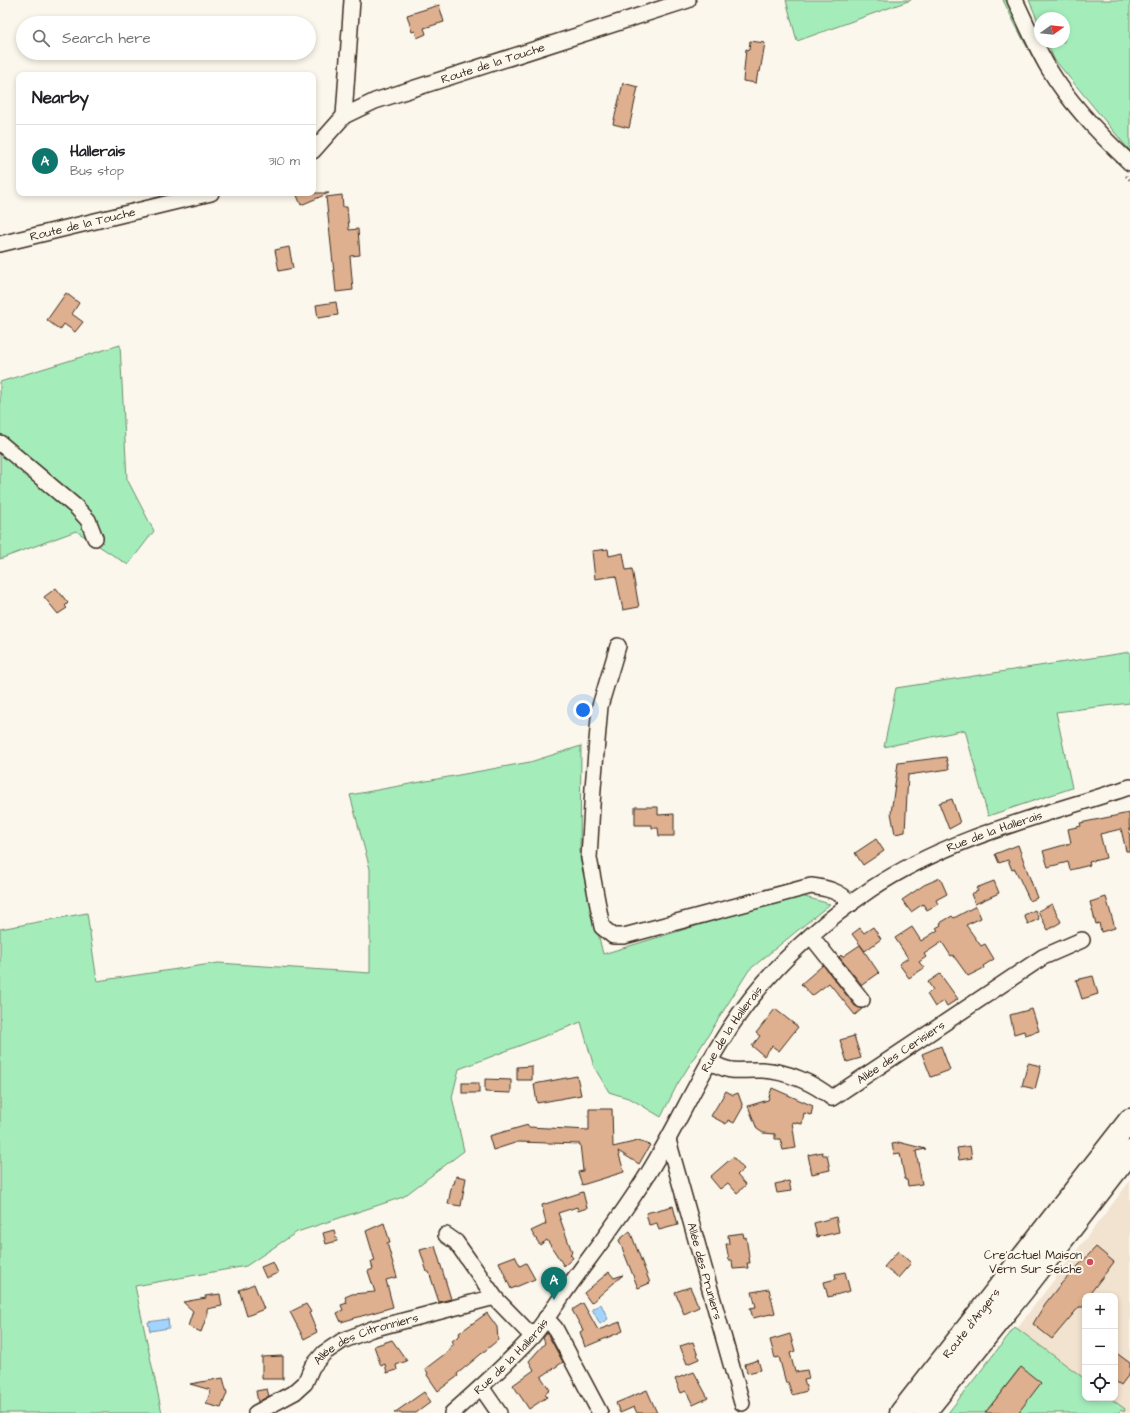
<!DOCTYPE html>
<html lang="en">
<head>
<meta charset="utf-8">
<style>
  :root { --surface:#fff; --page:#f6f6f6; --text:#202124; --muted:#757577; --line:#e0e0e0; --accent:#0f766e }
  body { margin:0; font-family:"Architects Daughter",sans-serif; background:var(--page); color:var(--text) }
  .controls { position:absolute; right:12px; bottom:12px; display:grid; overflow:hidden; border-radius:8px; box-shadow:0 2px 6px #0003 }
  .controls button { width:36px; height:36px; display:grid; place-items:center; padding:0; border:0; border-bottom:1px solid var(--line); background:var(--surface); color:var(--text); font:20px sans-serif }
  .compass { position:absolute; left:1034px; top:12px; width:36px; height:36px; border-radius:50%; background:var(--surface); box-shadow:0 2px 6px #0003; rotate:75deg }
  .you { position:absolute; left:583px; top:710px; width:14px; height:14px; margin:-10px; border:3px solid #fff; border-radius:50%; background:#1a73e8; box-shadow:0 0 0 6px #1a73e833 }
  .badge { display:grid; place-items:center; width:26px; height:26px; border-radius:50%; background:var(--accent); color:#fff; font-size:13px; font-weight:700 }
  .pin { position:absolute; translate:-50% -33px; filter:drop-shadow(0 1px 2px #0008) }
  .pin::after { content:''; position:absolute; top:21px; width:14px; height:12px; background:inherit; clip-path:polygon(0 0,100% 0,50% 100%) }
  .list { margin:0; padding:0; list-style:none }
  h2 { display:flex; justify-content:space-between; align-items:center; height:52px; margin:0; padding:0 16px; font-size:17px }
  h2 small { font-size:13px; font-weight:400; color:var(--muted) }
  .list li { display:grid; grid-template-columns:26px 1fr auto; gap:12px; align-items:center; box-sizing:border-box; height:72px; padding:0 16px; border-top:1px solid var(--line) }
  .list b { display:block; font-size:15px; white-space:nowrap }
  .list p { margin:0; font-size:13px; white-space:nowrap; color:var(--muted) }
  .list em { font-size:13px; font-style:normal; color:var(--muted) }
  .icon { flex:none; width:22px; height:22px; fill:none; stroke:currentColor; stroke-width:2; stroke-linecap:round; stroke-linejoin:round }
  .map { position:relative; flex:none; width:1130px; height:1413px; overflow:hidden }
  .search { position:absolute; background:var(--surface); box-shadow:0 2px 6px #0003; left:16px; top:16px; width:300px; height:44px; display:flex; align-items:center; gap:10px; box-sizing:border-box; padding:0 14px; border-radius:22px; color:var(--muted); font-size:15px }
  .panel { position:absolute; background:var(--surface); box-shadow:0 2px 6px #0003; left:16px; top:72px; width:300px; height:124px; border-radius:8px }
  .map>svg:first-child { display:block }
</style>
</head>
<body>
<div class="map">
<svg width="1130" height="1413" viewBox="0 0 1130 1413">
  <rect width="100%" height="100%" fill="#fbf7ec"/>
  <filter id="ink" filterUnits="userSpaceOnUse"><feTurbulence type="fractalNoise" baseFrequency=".025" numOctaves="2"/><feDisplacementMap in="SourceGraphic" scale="8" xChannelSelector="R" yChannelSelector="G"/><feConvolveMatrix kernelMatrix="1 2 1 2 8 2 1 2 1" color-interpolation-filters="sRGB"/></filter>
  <g filter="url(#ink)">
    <!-- built -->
    <path fill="#f2e2d0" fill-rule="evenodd" d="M1130,1181V1413H952ZM1085,1296H1115V1398H1085Z"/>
    <!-- green -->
    <g fill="#a4edbb" stroke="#708c6c">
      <path d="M786,0H911L797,41Z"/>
      <path d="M1003,0H1009L1117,161C1102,146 1086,131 1072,115C1043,81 1023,40 1003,0Z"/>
      <path d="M1029,0H1130V151L1054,59L1047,42H1064V18H1040V26Z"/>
      <path d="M120,345L127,479L154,531L128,565L76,531L0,559V382Z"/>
      <path d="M1130,652V703L1056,712L1072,788L988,816L965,730L884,747L896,688Z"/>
      <path d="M581,746L580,858L603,954L798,895L830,904L749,970L677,1085L661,1117L631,1099L609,1092L594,1067L581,1022L459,1069L452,1097L464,1151L403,1197L297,1232L246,1266L135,1286L162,1413H0V929L87,913L97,981L218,963L370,973V869L350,795L530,762Z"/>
      <path d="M1015,1327L1085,1379V1398H1110L1125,1409L1124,1412L1121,1410L1118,1413H1018L1019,1369L985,1413H948Z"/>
    </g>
    <!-- water -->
    <g fill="#a2d4ff" stroke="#7990a5">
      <path d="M601,1304L608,1319L600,1324L592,1309Z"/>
      <path d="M168,1319L169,1328L150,1331L148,1322Z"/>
    </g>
    <!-- building -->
    <g fill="#deb08f" stroke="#3b2a1e">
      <path d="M439,5L444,22L424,28L426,34L417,38L415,31L412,32L407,15Z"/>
      <path d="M750,41L765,43L760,72H758L756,83L743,81L746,49L749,50Z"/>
      <path d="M623,83L638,87L629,128L613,124Z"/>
      <path d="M296,193H329L301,205Z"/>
      <path d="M342,195L343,207H347L349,230L358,229L360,255L350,256L353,290L336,292L326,197Z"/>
      <path d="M289,247L293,268L279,271L275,250Z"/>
      <path d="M66,293L79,303L72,314L83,322L75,332L64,324L60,330L47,320Z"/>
      <path d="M336,302L338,315L318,318L316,305Z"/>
      <path d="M608,549L609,556L623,553L626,570L632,569L639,607L623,610L616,576L595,579L592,551Z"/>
      <path d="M56,588L68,603L65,606L67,608L58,614L44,597Z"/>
      <path d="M946,757L949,769L908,775L905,832L895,834L891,813L898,763Z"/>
      <path d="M952,799L960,823L949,829L939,803Z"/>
      <path d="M635,807H658V815L674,814V836H659L658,828H652V825H635Z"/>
      <path d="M1129,813L1130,851H1126L1121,829L1100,834L1106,858L1089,862L1090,865L1070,870L1068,862L1048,867L1043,851L1071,843L1068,829L1081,826L1080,823Z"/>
      <path d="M876,839L884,851L863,865L855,853Z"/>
      <path d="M1018,845L1037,898L1030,901L1015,869L1012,870L1008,860L999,863L995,854Z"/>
      <path d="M940,878L947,894L936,900L938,904L927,910L923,904L911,912L902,900L924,885Z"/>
      <path d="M994,881L999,893L975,904L971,894L978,891L976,888Z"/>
      <path d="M1106,897L1115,928L1101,932L1099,923L1096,924L1090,902Z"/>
      <path d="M1052,904L1061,922L1048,930L1038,911Z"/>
      <path d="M976,906L981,918L966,925L981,946L985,944L994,959L983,966L984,968L968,976L953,955L951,956L942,942L924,954L926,957L919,962L924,968L909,978L899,964L908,958L895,938L912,927L921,941L938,930L936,928L941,925L940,923L952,916L954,918Z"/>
      <path d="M1035,910L1039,919L1028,924L1024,915Z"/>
      <path d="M873,927L881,939L865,951L852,934L860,928L864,933Z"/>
      <path d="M860,945L879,973L862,985L839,957L841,955L842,957Z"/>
      <path d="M823,965L855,1006L862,1009L855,1015L829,983L812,996L801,984Z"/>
      <path d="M940,974L958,999L947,1006L944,1001L935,1007L927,994L933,990L928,982Z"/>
      <path d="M1093,976L1098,994L1082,999L1076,980Z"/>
      <path d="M775,1009L798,1027L779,1051L772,1046L764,1056L752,1046L760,1036L756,1033Z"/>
      <path d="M1032,1009L1039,1031L1025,1035L1024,1031L1014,1034L1010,1015Z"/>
      <path d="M854,1036L861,1058L847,1062L840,1040Z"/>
      <path d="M941,1046L950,1070L931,1077L922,1054Z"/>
      <path d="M1028,1063L1041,1066L1035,1089L1022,1086Z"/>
      <path d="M532,1066V1080H517V1067Z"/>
      <path d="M577,1076L581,1095L537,1103L534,1084Z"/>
      <path d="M485,1079L511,1080V1093L485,1092Z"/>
      <rect x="462" y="1083" width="17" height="10"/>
      <path d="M772,1088L813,1106L811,1115L804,1113L802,1124L792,1122L796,1148L783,1150L780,1139H775V1134L763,1133L757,1129L748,1106L768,1100Z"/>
      <path d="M726,1091L733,1095L738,1093L743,1107L734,1123L728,1120L726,1124L711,1116Z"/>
      <path d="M589,1109H612L613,1147L638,1141L650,1145L639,1164L618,1151L624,1172L582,1185L578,1172L583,1171L580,1144L518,1142L493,1150L489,1136L528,1125V1127L589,1130Z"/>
      <path d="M898,1142L926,1149L916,1151L922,1184L908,1186L907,1180H905L900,1153L894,1154L892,1144L899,1143Z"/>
      <path d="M970,1146L972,1158L959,1160L957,1148Z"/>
      <path d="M822,1152L823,1155H827L830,1170L812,1174L808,1155Z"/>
      <path d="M733,1157L744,1169L737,1175L746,1185L737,1193L728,1183L720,1189L710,1177Z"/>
      <path d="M456,1176L466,1178L461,1206L448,1204L452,1184H454Z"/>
      <path d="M789,1181L791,1191L777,1193L775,1184Z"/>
      <path d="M583,1192L587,1208L578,1211L577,1207L558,1213L572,1252L570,1254L573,1258L564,1266L547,1240L540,1245L531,1231L546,1224L542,1205Z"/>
      <path d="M673,1206L678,1225L659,1230L657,1223L649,1225L646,1213Z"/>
      <path d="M836,1217L839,1232L817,1237L814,1223Z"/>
      <path d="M384,1223L390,1242L387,1243L397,1277L386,1280L393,1307L341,1322L337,1313L343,1310L341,1305L347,1303L345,1297L352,1294L375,1292L368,1271L373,1269L371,1262L375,1261L366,1231Z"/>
      <path d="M334,1230L337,1241L326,1244L323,1233Z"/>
      <path d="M630,1231L650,1283L638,1288L619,1240Z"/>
      <path d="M743,1233L744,1238L746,1237L750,1263H747L748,1268L733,1269L732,1260H729L726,1244H729L728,1235Z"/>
      <path d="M435,1246L451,1299L439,1302L429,1272H427L420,1250Z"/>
      <path d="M1096,1247L1114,1262L1088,1296H1085V1307H1079L1052,1339L1033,1324L1045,1304L1059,1286Z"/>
      <path d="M898,1251L911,1263L898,1278L884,1267Z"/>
      <path d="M515,1256L520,1266L526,1263L535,1279L511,1289L499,1262Z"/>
      <path d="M273,1262L278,1273L266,1278L261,1267Z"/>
      <path d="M609,1272L614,1278L623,1275L591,1303L584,1293Z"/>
      <path d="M845,1272L850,1291L828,1297L824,1282L836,1279L835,1274Z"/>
      <path d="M254,1284L264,1309L247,1316L239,1290Z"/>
      <path d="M690,1287L699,1307L684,1314L675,1292Z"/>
      <path d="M769,1289L775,1313L753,1318L750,1308L756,1307L752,1292Z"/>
      <path d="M220,1294L222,1306L207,1309V1316L201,1332L188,1326L193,1311L183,1302L206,1298L205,1296Z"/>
      <path d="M583,1303L598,1330L620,1322L623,1331L585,1347L580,1332L583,1330L572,1310Z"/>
      <path d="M306,1304L311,1312L309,1313L317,1332L304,1339L290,1312Z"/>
      <path d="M487,1313L497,1327L498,1340L457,1374L458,1376L438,1391L427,1375L428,1373L425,1369L450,1350L449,1348L454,1344L452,1341L460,1335L459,1333Z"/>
      <path d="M547,1333L563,1362L541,1377L550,1390L545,1394L547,1397L529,1409L513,1385L534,1370L529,1361L545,1343L543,1338Z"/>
      <path d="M790,1334L795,1351L790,1353L795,1372L807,1370L809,1379L804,1380L807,1391L792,1395L788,1382L786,1383L779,1357L775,1358L770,1340Z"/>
      <path d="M392,1340L407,1361L396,1365L397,1370L387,1373L385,1364L381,1366L374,1346Z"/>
      <path d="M693,1342L699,1359L687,1364L680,1346Z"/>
      <path d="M1115,1352L1130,1363V1373L1121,1385L1115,1381Z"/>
      <path d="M283,1356V1379H262V1357Z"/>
      <path d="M758,1360L761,1370L747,1373L745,1364Z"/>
      <path d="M1021,1367L1041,1383L1018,1413H985Z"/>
      <path d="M694,1372L708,1398L693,1405L686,1391L681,1393L675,1379Z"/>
      <path d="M223,1378L227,1393L221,1408L206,1404L211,1390L190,1384Z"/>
      <path d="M267,1389L269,1396L258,1402L256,1391Z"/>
      <path d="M647,1390L657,1413H637L634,1407L620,1413L616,1403Z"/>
      <path d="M424,1392L431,1402L416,1413H394Z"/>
    </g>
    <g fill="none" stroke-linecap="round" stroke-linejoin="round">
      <!-- minor casing -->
      <g stroke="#3b2a1e" stroke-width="18">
        <g id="minor">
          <path d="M1015,0C1026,23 1036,47 1049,69C1070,104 1100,135 1130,163"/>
          <path d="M344,116L352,0"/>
          <path id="s1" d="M313,151L344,116L375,101L688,0"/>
          <path id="s2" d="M0,244L211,193"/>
          <path d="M0,443L76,507L88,520L95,538"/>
          <path d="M618,646L600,706L593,788L589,858L602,927L613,936H624L811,886C826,888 841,891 851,904"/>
          <path d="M811,936L862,1000"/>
          <path id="s3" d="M709,1061C733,1075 737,1069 762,1070C786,1071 814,1083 832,1098L1043,957L1082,940"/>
          <path id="s4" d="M668,1140L742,1403"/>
          <path d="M446,1235L456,1242L496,1299"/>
          <path d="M546,1318L555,1328L600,1413"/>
          <path d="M481,1387L499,1413"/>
          <path id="s5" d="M256,1413L295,1392L305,1383L312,1367L324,1353L342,1341L372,1329L491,1298L496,1299L532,1336"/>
          <path id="s6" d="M452,1413C479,1389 507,1364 532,1337C548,1318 562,1295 577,1275C602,1241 627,1208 649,1172C675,1130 695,1084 721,1042C758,980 812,929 871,889C949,837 1042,816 1130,787"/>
        </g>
      </g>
      <!-- highway casing -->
      <g stroke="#3b2a1e" stroke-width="25">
        <g id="highway">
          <path id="s7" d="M901,1413L1130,1120"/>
          <path d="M924,1413L1023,1290L1130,1152"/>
        </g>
      </g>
      <!-- path -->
      <path stroke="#3b2a1e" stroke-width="2.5" stroke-dasharray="1 3" stroke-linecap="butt" d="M1126,176L1130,180"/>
      <!-- minor -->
      <use href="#minor" stroke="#fbf7ec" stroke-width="15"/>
      <!-- highway -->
      <use href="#highway" stroke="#fbf7ec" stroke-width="22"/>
    </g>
  </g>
  <!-- markers -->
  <circle fill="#d1495b" stroke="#fbf7ec" stroke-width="1.5" cx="1090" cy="1262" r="4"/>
  <g text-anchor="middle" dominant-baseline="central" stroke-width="4" stroke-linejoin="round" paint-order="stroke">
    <!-- street labels -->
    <g font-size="12" fill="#3b2a1e" stroke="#fbf7ec">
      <text stroke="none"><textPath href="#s1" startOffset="205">Route de la Touche</textPath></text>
      <text stroke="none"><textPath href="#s2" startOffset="85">Route de la Touche</textPath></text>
      <text stroke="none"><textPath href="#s6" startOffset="814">Rue de la Hallerais</textPath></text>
      <text stroke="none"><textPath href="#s6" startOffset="478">Rue de la Hallerais</textPath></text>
      <text stroke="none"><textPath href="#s3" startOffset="214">Allée des Cerisiers</textPath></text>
      <text stroke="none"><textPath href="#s4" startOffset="136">Allée des Pruniers</textPath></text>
      <text stroke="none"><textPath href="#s7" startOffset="114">Route d'Angers</textPath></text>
      <text stroke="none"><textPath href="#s5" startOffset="138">Allée des Citronniers</textPath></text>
      <text stroke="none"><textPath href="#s6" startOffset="82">Rue de la Hallerais</textPath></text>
    </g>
    <!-- poi labels -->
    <g font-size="12" fill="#3b2a1e" stroke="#fbf7ec" text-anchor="end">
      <text x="1082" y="1255">Cre'actuel Maison<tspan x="1082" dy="14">Vern Sur Seiche</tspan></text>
    </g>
  </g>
</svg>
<div class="controls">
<button>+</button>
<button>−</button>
<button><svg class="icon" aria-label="locate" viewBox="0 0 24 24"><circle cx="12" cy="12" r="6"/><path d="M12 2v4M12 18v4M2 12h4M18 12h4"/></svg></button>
</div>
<svg class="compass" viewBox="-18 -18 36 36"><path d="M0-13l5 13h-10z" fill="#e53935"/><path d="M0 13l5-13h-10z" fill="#757577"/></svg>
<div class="you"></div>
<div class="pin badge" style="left:554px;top:1300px">A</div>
<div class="search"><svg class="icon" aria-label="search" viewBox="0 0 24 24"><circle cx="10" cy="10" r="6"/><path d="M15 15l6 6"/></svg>Search here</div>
<section class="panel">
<h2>Nearby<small></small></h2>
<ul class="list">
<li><span class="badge">A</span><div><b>Hallerais</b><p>Bus stop</p></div><em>310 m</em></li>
</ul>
</section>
</div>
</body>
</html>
